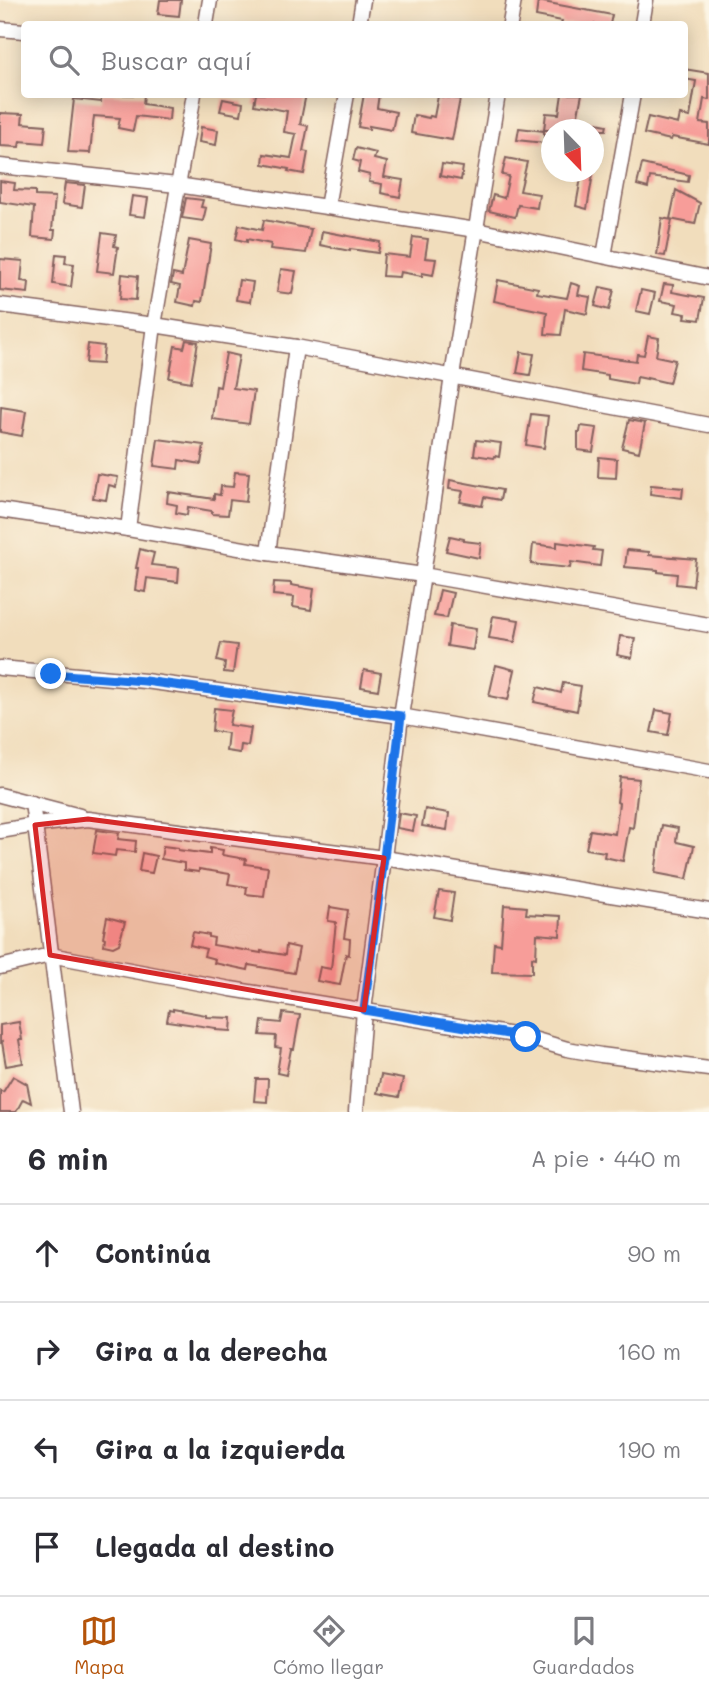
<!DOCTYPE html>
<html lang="es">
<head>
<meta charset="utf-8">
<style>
  :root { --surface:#fff; --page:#f7f7f7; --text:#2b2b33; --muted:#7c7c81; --line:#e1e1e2; --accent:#b45309 }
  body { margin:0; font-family:Mali,sans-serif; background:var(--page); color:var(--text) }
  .compass { position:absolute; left:541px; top:119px; width:63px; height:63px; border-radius:50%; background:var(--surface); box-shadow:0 4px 18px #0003; rotate:157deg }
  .stop { position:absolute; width:21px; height:21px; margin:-16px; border:5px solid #1a73e8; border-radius:50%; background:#fff }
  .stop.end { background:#1a73e8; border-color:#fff; box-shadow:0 2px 7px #0008 }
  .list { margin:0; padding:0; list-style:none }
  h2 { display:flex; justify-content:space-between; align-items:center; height:91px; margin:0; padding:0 28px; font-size:30px }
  h2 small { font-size:23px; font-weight:400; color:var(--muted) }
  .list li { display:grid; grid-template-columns:46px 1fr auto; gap:21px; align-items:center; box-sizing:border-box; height:98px; padding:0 28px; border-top:2px solid var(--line) }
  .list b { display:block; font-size:26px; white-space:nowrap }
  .list em { font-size:23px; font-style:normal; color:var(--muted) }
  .icon { flex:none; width:38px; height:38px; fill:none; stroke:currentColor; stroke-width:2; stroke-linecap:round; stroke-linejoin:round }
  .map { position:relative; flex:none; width:709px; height:1112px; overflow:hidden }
  .search { position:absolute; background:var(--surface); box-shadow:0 4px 18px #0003; left:21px; right:21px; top:21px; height:77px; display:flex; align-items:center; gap:18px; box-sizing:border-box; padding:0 24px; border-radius:7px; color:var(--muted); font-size:26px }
  .sheet { height:483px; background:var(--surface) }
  nav { display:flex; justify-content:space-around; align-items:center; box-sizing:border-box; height:98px; border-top:2px solid var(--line); background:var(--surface); font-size:19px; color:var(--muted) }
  nav a { display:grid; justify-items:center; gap:4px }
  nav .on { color:var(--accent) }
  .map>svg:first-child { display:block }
</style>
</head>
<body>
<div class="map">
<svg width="709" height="1112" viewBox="0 0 709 1112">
  <rect width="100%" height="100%" fill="#fcf5e5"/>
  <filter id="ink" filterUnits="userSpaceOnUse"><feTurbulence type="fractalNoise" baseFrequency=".0143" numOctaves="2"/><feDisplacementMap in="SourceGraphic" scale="14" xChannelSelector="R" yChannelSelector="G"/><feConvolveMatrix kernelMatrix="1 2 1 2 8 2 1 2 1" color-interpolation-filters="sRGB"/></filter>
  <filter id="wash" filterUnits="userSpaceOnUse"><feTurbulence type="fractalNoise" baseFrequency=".00686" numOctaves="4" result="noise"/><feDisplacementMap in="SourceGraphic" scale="28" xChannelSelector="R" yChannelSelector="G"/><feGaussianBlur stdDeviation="1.57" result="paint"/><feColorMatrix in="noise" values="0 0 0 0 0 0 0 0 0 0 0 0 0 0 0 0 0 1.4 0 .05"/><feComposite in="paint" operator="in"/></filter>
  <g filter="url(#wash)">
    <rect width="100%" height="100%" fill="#f1ddbc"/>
    <g id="blocks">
      <!-- building -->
      <g fill="#f79d99">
        <path d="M160,0H181L179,16L158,14Z"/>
        <path d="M538,1L612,15L610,24H561L562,21L536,16Z"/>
        <path d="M684,69L709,73V100L704,99L700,123L709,124V144L672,137L671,140L644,134L648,117L678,124L680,115L690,117L696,81L684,79Z"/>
        <path d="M101,94L144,95L143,104L170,108L169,120L136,116L133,131L118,128L120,118L94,116L90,153L68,152L74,99L101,102Z"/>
        <path d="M256,94H306L300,124L308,126L303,151L308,152L304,174L288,171L289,169L263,164L264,154L291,158L296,134L284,132L287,111L254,105Z"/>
        <path d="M364,94H379L377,108L396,112L392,130L369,126V129L358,127Z"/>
        <path d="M562,94H582L577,119L607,125L606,130H544L546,113L559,114Z"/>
        <path d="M438,96L460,99L452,140L411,133L414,115L429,118L430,116L434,117Z"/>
        <path d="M223,99L243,103L241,115L220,111Z"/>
        <path d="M0,113L23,114L22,123L46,125L44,143L20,141L19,147L0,146Z"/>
        <path d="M201,127L218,130L216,145L199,142Z"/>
        <path d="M519,128L544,131V143L517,140Z"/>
        <path d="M356,148L376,153L374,159L387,162L384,177L403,180L400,197L381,193L382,184L369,182L370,175L358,172L360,162L353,160Z"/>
        <path d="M506,158L527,162L520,191L539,194L537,208L518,205L515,217L489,211L493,195L504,198L509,176L502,175Z"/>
        <path d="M442,164L463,167L461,180L440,176Z"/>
        <path d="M642,164L689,175L688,182L650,177L648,188L637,185Z"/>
        <path d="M582,172L593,174L587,209L576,206Z"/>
        <path d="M0,181L15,183L14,190L35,191V196L55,197L52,230H55L54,239L32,237L34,207L0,202Z"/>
        <path d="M65,183L85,185L82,207L62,204Z"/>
        <path d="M676,190L700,203L695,224L670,219Z"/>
        <path d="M132,196L148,198L145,217L129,215Z"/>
        <path d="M186,198L203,200L201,207L206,208L203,221L182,218Z"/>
        <path d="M662,218L672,220L665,256L657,255Z"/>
        <path d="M264,220L311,229L306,253L270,249L271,244L247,239V242L236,239L239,225L262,230Z"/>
        <path d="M322,231L380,242L378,253L350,249V251L320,245Z"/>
        <path d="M102,233L116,235L114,246L118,247L114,273L97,271Z"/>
        <path d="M413,237L428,239L425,258L436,259L433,275L422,273V276L400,272L399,277L382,276L384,254L410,257Z"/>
        <path d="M189,240L211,244L202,302L196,301L195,306L177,302L180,286L171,284L173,274L182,276Z"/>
        <path d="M56,254L66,255L65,263L74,264L71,287L53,284Z"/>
        <path d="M0,259L23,261L21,281L29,282L28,293L0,290Z"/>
        <path d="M281,269L296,271L292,294L277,292Z"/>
        <path d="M122,274L138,276L136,300L120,299Z"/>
        <path d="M239,280L253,282L250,302L236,300Z"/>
        <path d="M498,280L538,288L537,293L567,298L571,283L580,286L578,295L590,297L587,314L565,309L561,335L545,334L547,312L494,301Z"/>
        <path d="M664,284L673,285L672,292L704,298L700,320L685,318L686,314L675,312L677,304L660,301Z"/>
        <path d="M600,287L614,290L609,310L595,306Z"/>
        <path d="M641,290L655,293L650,314L636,311Z"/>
        <path d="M648,336L659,338L656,356L675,360L669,383L647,378V379L637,377L636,384L608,379V375L581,371L583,354L636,361L637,354L644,355Z"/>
        <path d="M186,340L198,342L191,382L169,378L175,346L184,348Z"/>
        <path d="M88,344L104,346L102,364L86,363Z"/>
        <path d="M521,352L534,354L530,375L517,373Z"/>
        <path d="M226,353L239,356L233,388L254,391L249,424L212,419L216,386L220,387Z"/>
        <path d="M1,407L26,411L22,436L0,432Z"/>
        <path d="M531,414L548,416L544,448L526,445Z"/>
        <path d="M629,420L645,423L639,452L622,448Z"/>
        <path d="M581,426L597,428L593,452L578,450V432H580Z"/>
        <path d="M158,439L204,445L201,464L179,460L178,469L154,466Z"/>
        <path d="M476,440L501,443L499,457L495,456L494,458L474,455Z"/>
        <path d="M599,457L617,459L616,478L598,477Z"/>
        <path d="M235,472L249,473L246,502L230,500L228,515L212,514V511L188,507L187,515L176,513L177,505L167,503L168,492L214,499V494L220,495L221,486L233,487Z"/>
        <path d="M97,474L118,477L116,487L109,485L106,500L93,498Z"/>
        <path d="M450,480L502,490L500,500L484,497L482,506L460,502L463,491L449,489Z"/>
        <path d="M651,485L683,488L682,498L650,494Z"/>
        <path d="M450,536L464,539V541L481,543L479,558L446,551Z"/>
        <path d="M557,542L594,547L593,550L602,551L600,566L571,562L570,568L531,564L533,544L557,547Z"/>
        <path d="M140,549L154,553L151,565L179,568L178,582L147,578L145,592L135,590L138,568H136Z"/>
        <path d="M627,550L649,552V555L696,559L693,586L676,584L677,574L658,572V570L625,567Z"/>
        <path d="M274,582L291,583V585L314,589L311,610L293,607L294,597L273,595Z"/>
        <path d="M440,590L453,593L447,618L434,616Z"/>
        <path d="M493,616L519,620L515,642L489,638Z"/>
        <path d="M450,625L476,629L473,650L447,646Z"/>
        <path d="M620,636L635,638L632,658L617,655Z"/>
        <path d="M221,643L237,645L233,673L224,672L225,663L217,661Z"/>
        <path d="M496,665L515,670L508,700L489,696Z"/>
        <path d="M364,670L381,673L378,690L361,687Z"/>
        <path d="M563,683L581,686L577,711L534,702L538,687L561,693Z"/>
        <path d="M214,708L232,710L229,725L251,728L248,746L241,745L240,753L226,751L228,733L212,731Z"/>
        <path d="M656,710L672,713L668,735L651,732Z"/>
        <path d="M620,777L639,779L633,828L629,827L623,861L604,857L605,852L586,849L590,830L615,834L619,803L617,802Z"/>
        <path d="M425,809L449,813L447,830L422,826Z"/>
        <path d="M399,813L416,816L413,831L397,828Z"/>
        <path d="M662,825L678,828L676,841L677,842L694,846L687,879L655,873Z"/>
        <path d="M97,830L119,833L118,839L136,841L135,852L116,850L115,856L93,853Z"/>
        <path d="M163,846L178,848V850L210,854V848L223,850L222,855L246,859L245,864L268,867L264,896L246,894L247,887L228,884L230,874L199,869V872L184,870V863L161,859Z"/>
        <path d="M142,853L156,856L152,873L139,871Z"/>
        <path d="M439,891L454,893L450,920L434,917Z"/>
        <path d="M504,905L527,907L526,914L561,916L560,936L537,934L536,958L532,957V973L492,972L494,943L501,944Z"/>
        <path d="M330,907L348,910L344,938L350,939L349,955L346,954L340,985L317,981L320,967L331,969L336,922L328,921Z"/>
        <path d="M107,917L125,922L119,944L113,947L104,945L105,938L103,937Z"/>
        <path d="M193,932L209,935V937L214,938L213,945L261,953V951L285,955L286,945L299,948L294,973L249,965L248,970L214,963L215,959L204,956L206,949L190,945Z"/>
        <path d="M173,1009L206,1015V1017L232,1018L231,1031L216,1030V1028L167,1021L169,1010L173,1011Z"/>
        <path d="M283,1013L300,1015L294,1049H291L286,1075L277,1073L281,1048L275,1047L276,1036L260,1035L262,1021L281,1023Z"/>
        <path d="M19,1022L22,1040H19L23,1063L6,1066L2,1042L0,1043V1025Z"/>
        <path d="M381,1075L403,1079L399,1097L377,1093Z"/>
        <path d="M13,1076L27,1084L31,1103L23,1099L16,1112H0V1090L3,1092Z"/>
        <path d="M256,1079H268L267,1102L254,1101Z"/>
      </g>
    </g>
  </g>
  <g filter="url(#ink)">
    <use href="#blocks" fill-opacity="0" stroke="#84625e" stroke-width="2"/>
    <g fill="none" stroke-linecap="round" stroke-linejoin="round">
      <!-- minor casing -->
      <g stroke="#84625e" stroke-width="17">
        <g id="minor">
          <path d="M206,24L210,0"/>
          <path d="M359,24L363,0"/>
          <path d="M510,24L514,0"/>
          <path d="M642,24L646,0"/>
          <path d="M0,29L24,31"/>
          <path d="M194,94L154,325L128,529L268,553L423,575L709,625"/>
          <path d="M0,166L177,185L327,207L476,230L709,278"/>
          <path d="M327,207L347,94"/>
          <path d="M604,256L633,94"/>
          <path d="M0,305L154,325L296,347L709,425"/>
          <path d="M0,510L128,529"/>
          <path d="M268,553L296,347"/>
          <path d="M0,668L145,681L401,716L709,771"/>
          <path d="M0,795L80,816"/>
          <path d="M32,803L35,825L88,819L384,858L709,911"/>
          <path d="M0,831L35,825L71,1112"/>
          <path d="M0,967L50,955L231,989L526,1037L567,1049L601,1055L709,1069"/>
          <path d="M356,1112L364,1010L384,858L401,716L423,575L452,376L498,94"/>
        </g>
      </g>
      <!-- minor -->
      <use href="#minor" stroke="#fff" stroke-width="14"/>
    </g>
  </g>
  <g fill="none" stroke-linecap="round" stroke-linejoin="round" filter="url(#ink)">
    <!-- route -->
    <path stroke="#1a73e8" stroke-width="9" d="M51,674L145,681L401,716L384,858L364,1010L526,1037"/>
  </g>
  <!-- marked area -->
  <path fill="#d62828" fill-opacity="0.2" stroke="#d62828" stroke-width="5" stroke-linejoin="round" d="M88,819L384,858L364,1010L50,955L35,825Z"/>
</svg>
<svg class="compass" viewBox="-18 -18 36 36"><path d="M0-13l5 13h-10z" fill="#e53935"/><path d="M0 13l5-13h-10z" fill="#7c7c81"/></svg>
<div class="stop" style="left:526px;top:1037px"></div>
<div class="stop end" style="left:51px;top:674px"></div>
<div class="search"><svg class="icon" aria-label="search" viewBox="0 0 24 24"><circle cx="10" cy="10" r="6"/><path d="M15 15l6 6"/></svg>Buscar aquí</div>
</div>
<section class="sheet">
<h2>6 min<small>A pie · 440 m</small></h2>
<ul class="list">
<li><svg class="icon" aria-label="ahead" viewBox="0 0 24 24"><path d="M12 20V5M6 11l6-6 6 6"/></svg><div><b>Continúa</b></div><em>90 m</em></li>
<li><svg class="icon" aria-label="right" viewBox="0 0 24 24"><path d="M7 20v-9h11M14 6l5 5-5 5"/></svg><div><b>Gira a la derecha</b></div><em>160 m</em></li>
<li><svg class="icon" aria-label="left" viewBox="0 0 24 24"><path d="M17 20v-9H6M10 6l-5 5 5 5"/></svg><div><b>Gira a la izquierda</b></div><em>190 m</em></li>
<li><svg class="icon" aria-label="arrive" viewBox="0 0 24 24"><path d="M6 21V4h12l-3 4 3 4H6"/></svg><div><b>Llegada al destino</b></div></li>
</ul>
</section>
<nav>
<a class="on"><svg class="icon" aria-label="map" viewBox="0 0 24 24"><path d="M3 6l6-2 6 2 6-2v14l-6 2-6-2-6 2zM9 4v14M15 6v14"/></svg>Mapa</a>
<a><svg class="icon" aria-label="directions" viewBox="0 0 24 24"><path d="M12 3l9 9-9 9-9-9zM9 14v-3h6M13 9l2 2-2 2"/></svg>Cómo llegar</a>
<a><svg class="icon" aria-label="saved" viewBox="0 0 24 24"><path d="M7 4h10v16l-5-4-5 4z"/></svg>Guardados</a>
</nav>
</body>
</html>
